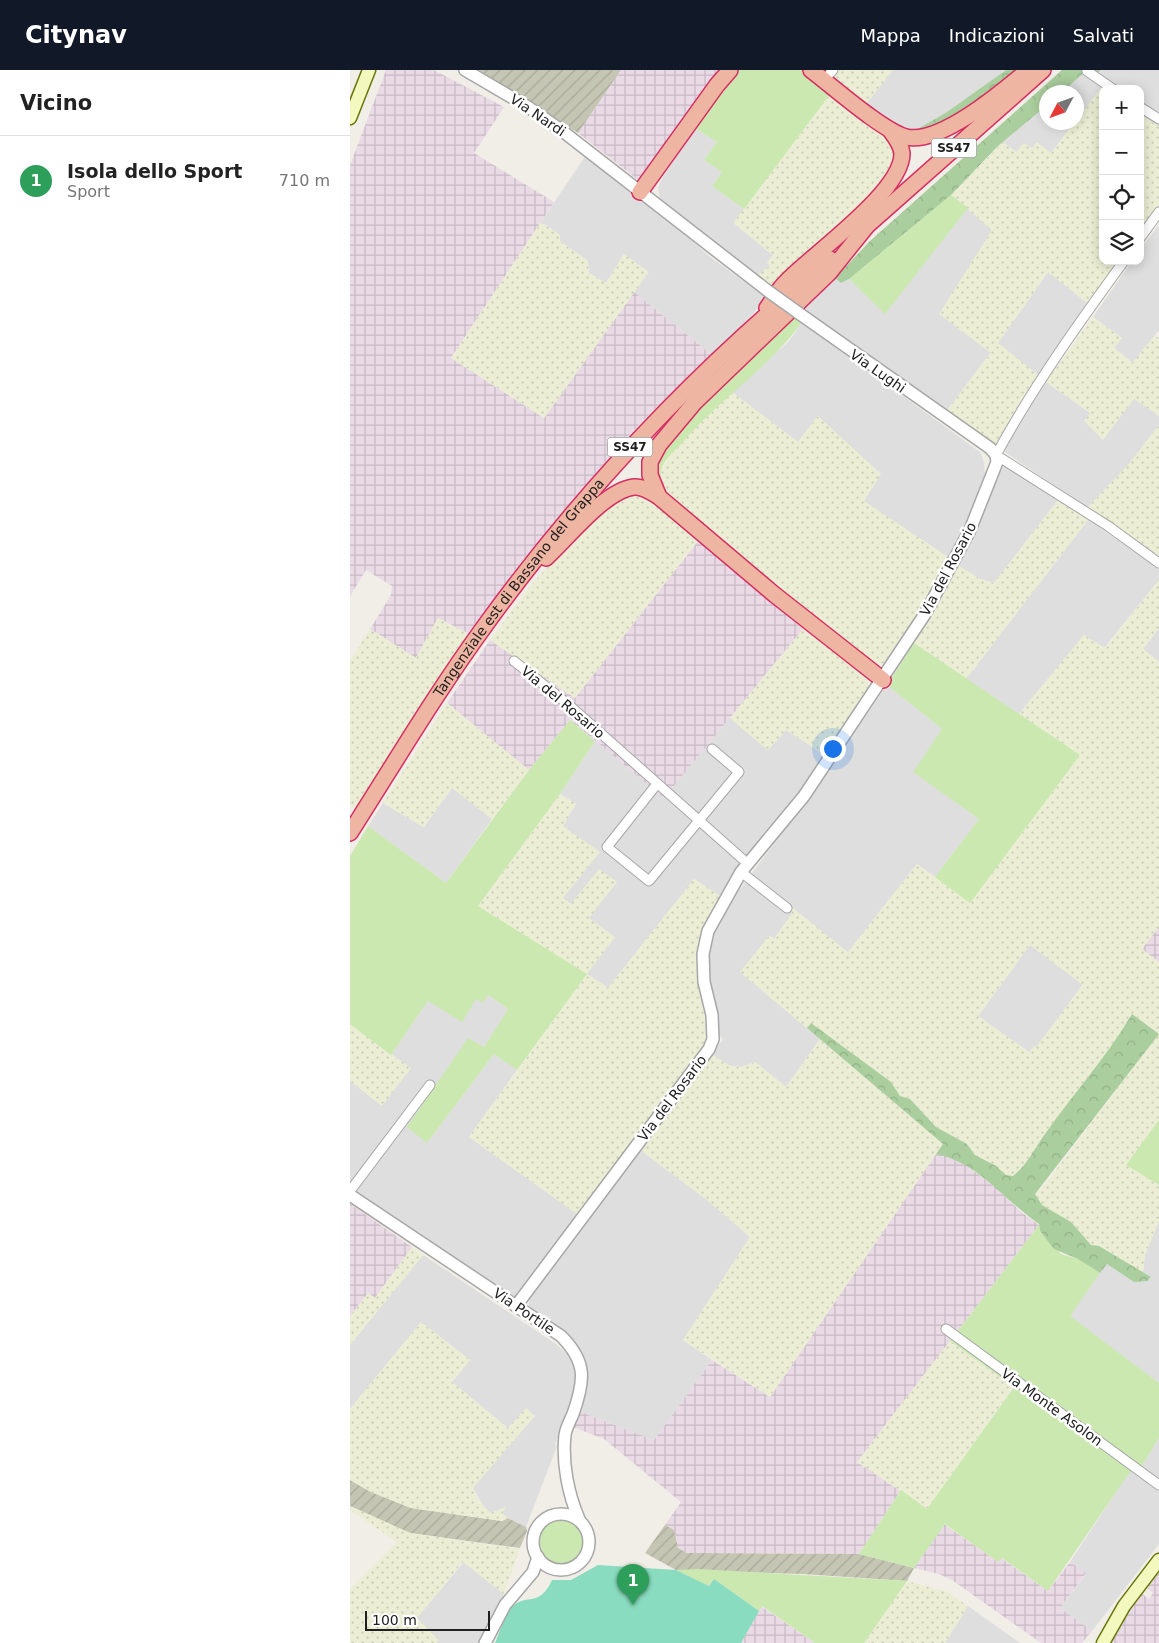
<!DOCTYPE html>
<html lang="it">
<head>
<meta charset="utf-8">
<style>
  :root { --surface:#fff; --page:#f2f2f2; --text:#222; --muted:#767676; --line:#e0e0e0; --accent:#111827 }
  body { margin:0; font-family:"DejaVu Sans",sans-serif; background:var(--page); color:var(--text) }
  .controls { position:absolute; right:15px; top:15px; display:grid; overflow:hidden; border-radius:10px; box-shadow:0 2px 12px #0003 }
  .controls button { width:45px; height:45px; display:grid; place-items:center; padding:0; border:0; border-bottom:1px solid var(--line); background:var(--surface); color:var(--text); font:25px sans-serif }
  .compass { position:absolute; left:689px; top:15px; width:45px; height:45px; border-radius:50%; background:var(--surface); box-shadow:0 2px 12px #0003; rotate:229deg }
  .scale { position:absolute; left:15px; bottom:12px; width:125px; box-sizing:border-box; padding-left:5px; border:2px solid #202020; border-top:0; font-size:14px; line-height:18px; white-space:nowrap; color:#202020; -webkit-text-stroke:4px #fff; paint-order:stroke }
  .you { position:absolute; left:482px; top:678px; width:18px; height:18px; margin:-12px; border:4px solid #fff; border-radius:50%; background:#1a73e8; box-shadow:0 0 0 8px #1a73e833 }
  .badge { display:grid; place-items:center; width:32px; height:32px; border-radius:50%; background:var(--accent); color:#fff; font-size:16px; font-weight:700 }
  .pin { position:absolute; translate:-50% -41px; filter:drop-shadow(0 1px 2px #0008) }
  .pin::after { content:''; position:absolute; top:26px; width:18px; height:15px; background:inherit; clip-path:polygon(0 0,100% 0,50% 100%) }
  .list { margin:0; padding:0; list-style:none }
  h2 { display:flex; justify-content:space-between; align-items:center; height:65px; margin:0; padding:0 20px; font-size:21px }
  h2 small { font-size:16px; font-weight:400; color:var(--muted) }
  .list li { display:grid; grid-template-columns:32px 1fr auto; gap:15px; align-items:center; box-sizing:border-box; height:90px; padding:0 20px; border-top:1px solid var(--line) }
  .list b { display:block; font-size:19px; white-space:nowrap }
  .list p { margin:0; font-size:16px; white-space:nowrap; color:var(--muted) }
  .list em { font-size:16px; font-style:normal; color:var(--muted) }
  .icon { flex:none; width:28px; height:28px; fill:none; stroke:currentColor; stroke-width:2; stroke-linecap:round; stroke-linejoin:round }
  .map { position:relative; flex:none; width:809px; height:1573px; overflow:hidden }
  header { display:flex; align-items:center; gap:30px; box-sizing:border-box; height:70px; padding:0 25px; background:var(--accent); color:#fff }
  header strong { font-size:24px }
  nav { display:flex; gap:28px; margin-inline-start:auto; font-size:18px }
  main { display:flex }
  aside { flex:1; background:var(--surface) }
  .map>svg:first-child { display:block }
</style>
</head>
<body>
<header>
<strong>Citynav</strong>
<nav><a>Mappa</a><a>Indicazioni</a><a>Salvati</a></nav>
</header>
<main>
<aside>
<h2>Vicino<small></small></h2>
<ul class="list">
<li><span class="badge" style="background:#2e9e5b">1</span><div><b>Isola dello Sport</b><p>Sport</p></div><em>710 m</em></li>
</ul>
</aside>
<div class="map">
<svg width="809" height="1573" viewBox="0 0 809 1573">
  <defs>
    <pattern id="industrial-grid" width="8" height="8" patternUnits="userSpaceOnUse" patternTransform="scale(1.25)"><rect width="8" height="8" fill="#e9dae6"/><path d="M0 4h8M4 0v8" fill="none" stroke="#c8bbc5"/></pattern>
    <pattern id="construction-furrows" width="10" height="10" patternUnits="userSpaceOnUse" patternTransform="scale(1.25)"><rect width="10" height="10" fill="#c4c5b3"/><path d="M-1 1l2-2M0 10L10 0M9 11l2-2" fill="none" stroke="#a8a99a"/></pattern>
    <pattern id="farmland-dots" width="8" height="8" patternUnits="userSpaceOnUse" patternTransform="scale(1.25)"><rect width="8" height="8" fill="#ebeed4"/><path d="M2 2h.1M6 6h.1" fill="none" stroke="#c9ccb6" stroke-width="1.8" stroke-linecap="round"/></pattern>
    <pattern id="forest-crowns" width="20" height="18" patternUnits="userSpaceOnUse" patternTransform="scale(1.25)"><rect width="20" height="18" fill="#aace9e"/><path d="M2 6a3 3 0 1 1 6 0M12 15a3 3 0 1 1 6 0" fill="none" stroke="#92b188"/></pattern>
  </defs>
  <rect width="100%" height="100%" fill="#f1eee7"/>
  <!-- residential -->
  <g fill="#dedede">
    <path d="M543,0H656L597,42L564,61L552,65L513,38Z"/>
    <path d="M751,0H809V57L790,43V19L752,17L727,50L726,22H712L736,1L744,6Z"/>
    <path d="M696,36V52L724,53L701,83L682,78L666,82L653,72Z"/>
    <path d="M345,58L367,72L354,90L372,102L362,116L394,139L384,153L423,185L420,196L405,207L319,140L310,129L308,119L311,110Z"/>
    <path d="M236,85L274,118L340,169L359,186L416,228L390,259L361,284L284,222L298,202L274,184L256,213L239,203L238,191L210,171V165L191,152Z"/>
    <path d="M618,138L642,159L636,173L641,282L595,343L450,240L485,208L491,213L499,209L535,243Z"/>
    <path d="M809,155V260L783,293L764,278L772,268L743,247L782,191H790V180Z"/>
    <path d="M698,202L741,236L691,307L647,274Z"/>
    <path d="M451,253L497,286L502,292L505,291L630,382L634,392L635,405L627,430L601,489L513,431L468,346L448,372L382,322L439,271Z"/>
    <path d="M696,312L740,343L784,328L809,346V355L779,394L737,438L655,382L657,371Z"/>
    <path d="M653,397H658L708,430L644,513L630,509L607,495Z"/>
    <path d="M738,450L809,498V510L754,578L734,565L669,644L616,609Z"/>
    <path d="M809,558V592L793,579Z"/>
    <path d="M537,615L592,659L564,702L629,749L585,807L567,794L498,882L442,844L424,869L420,866L390,902L470,969L436,1017L405,992L391,997L380,996L361,984L373,970L367,961L356,915L357,889L366,857L378,835L469,714Z"/>
    <path d="M380,648L418,680L436,660L478,687L373,828L344,809L258,918L237,904L221,834L213,828V756L226,734L210,724L245,671L314,727Z"/>
    <path d="M102,718L142,749L96,813L18,756L33,733L74,757Z"/>
    <path d="M680,875L733,914L686,978L679,982L628,946Z"/>
    <path d="M138,925L158,939L134,977L118,969L77,1073L144,984L167,1000L119,1067L230,1146L166,1230L0,1125V1011L31,1035L61,998L41,985L78,931L126,929Z"/>
    <path d="M289,1079L357,1130L400,1167L333,1270L362,1290L304,1370L228,1341L233,1295L178,1239L180,1226Z"/>
    <path d="M809,1151V1313L719,1246L757,1193L784,1212L800,1207L793,1202L795,1185Z"/>
    <path d="M73,1185L206,1274L220,1287L224,1294L226,1303L222,1334L205,1374L207,1376L176,1457L152,1444L155,1438L140,1443L135,1439L123,1418L162,1354L158,1358L102,1312L120,1290L71,1252L0,1339V1275Z"/>
    <path d="M809,1368V1474L742,1561L710,1538L736,1504L720,1492L782,1398L788,1402Z"/>
    <path d="M114,1492L154,1524L134,1573H86L88,1570L66,1549Z"/>
    <path d="M618,1536L670,1573H595Z"/>
  </g>
  <!-- industrial -->
  <g fill="url(#industrial-grid)">
    <path d="M36,0H84L154,37L124,83L204,132L101,288L194,348L284,222L361,284L289,355L226,426L157,511L119,564L88,548L66,588L20,559L41,525L42,516L16,500L0,526V95Z"/>
    <path d="M271,0H377L292,108L287,109L228,63Z"/>
    <path d="M348,471L453,559L314,728L220,650L179,700L97,633L140,570L225,628Z"/>
    <path d="M809,857V892L791,879Z"/>
    <path d="M586,1084L604,1087L628,1104L650,1121L671,1142L689,1155L507,1392L551,1420L509,1484L337,1483L328,1478L324,1460L315,1455L331,1432L254,1369L223,1357L228,1341L304,1370L362,1290L420,1327Z"/>
    <path d="M0,1134L62,1177L25,1228L18,1223L0,1246Z"/>
    <path d="M594,1454L648,1492L651,1488L698,1521L720,1492L736,1503L710,1538L742,1561L732,1573H691L602,1510L589,1504L564,1498Z"/>
    <path d="M809,1503V1573H756L791,1523L799,1529L803,1523L797,1518Z"/>
    <path d="M411,1536L465,1573H391Z"/>
  </g>
  <!-- construction -->
  <g fill="url(#construction-furrows)">
    <path d="M129,0H271L228,63Z"/>
    <path d="M0,1410L21,1422L61,1438L152,1451L158,1448L176,1457L177,1461L170,1478L60,1463L0,1436Z"/>
    <path d="M315,1455L324,1460L328,1478L337,1483L509,1484L564,1498L557,1511L453,1504L326,1500L295,1483Z"/>
  </g>
  <!-- farmland -->
  <g fill="url(#farmland-dots)" fill-rule="evenodd">
    <path d="M489,0H543L513,38L481,12Z"/>
    <path d="M752,17L755,19H753V191H774L741,236L698,202L648,273L691,307L670,338L668,337L665,342L667,344L646,377L595,343L641,283L589,244L642,160L601,125L653,72L666,82L674,73L682,78L687,72L701,83Z"/>
    <path d="M481,23L531,62L543,78L545,91L536,113L424,221L405,207L420,196L417,192L423,185L383,153Z"/>
    <path d="M790,43L809,57V145L790,170Z"/>
    <path d="M191,152L210,165V171L238,191L239,203L256,213L274,184L299,202L194,348L101,288Z"/>
    <path d="M743,247L772,268L764,278L782,293L805,265L809,269V346L784,329L753,370L734,351L740,343L696,312Z"/>
    <path d="M382,322L448,372L468,346L531,404L514,431L601,489L555,572L538,592L526,595L395,499L312,420L310,408L313,395L339,364Z"/>
    <path d="M809,355V490L737,438L779,394Z"/>
    <path d="M285,426L304,433L348,471L225,628L140,570L180,516L238,453L270,429Z"/>
    <path d="M708,430L738,450L616,609L564,573L607,495L630,509L644,513Z"/>
    <path d="M809,510V558L793,579L809,592V857L792,879L809,892V1050L776,1095L809,1115V1151L795,1185L793,1202L775,1193L764,1184L741,1175L721,1152L692,1135L685,1124L696,1113L809,963L782,944L758,983L693,1066L678,1091L663,1106L656,1105L646,1096L625,1085L617,1074L586,1057L560,1029L550,1026L541,1012L460,954L457,958L390,902L419,866L424,869L442,844L439,842L443,838L498,882L567,794L620,832L730,685L669,644L734,565L755,578ZM680,875L733,915L686,977L684,976L679,982L628,946Z"/>
    <path d="M88,548L119,564L5,739L0,735V591L20,559L66,588Z"/>
    <path d="M453,559L513,604L519,615L520,619L478,687L436,660L418,680L380,648Z"/>
    <path d="M97,633L179,700L142,749L102,718L73,757L33,733Z"/>
    <path d="M210,724L226,734L213,756L250,782L213,828L221,834L249,799L267,812L239,848L265,867L237,904L258,918L344,809L373,828L350,862L354,865L347,907L357,958L355,979L230,1146L119,1067L237,904L128,836Z"/>
    <path d="M0,954L61,998L32,1036L0,1011Z"/>
    <path d="M470,969L593,1074L420,1327L333,1270L400,1167L357,1130L289,1079L361,984L380,996L391,997L405,992L436,1017Z"/>
    <path d="M62,1177L73,1185L0,1275V1246L18,1223L25,1228Z"/>
    <path d="M71,1252L120,1290L102,1312L158,1358L176,1338L185,1346L123,1418L126,1427L140,1443L156,1437L152,1444L158,1448L152,1451L61,1438L21,1422L0,1410V1339Z"/>
    <path d="M600,1271L664,1316L577,1439L507,1392Z"/>
    <path d="M0,1436L60,1463L170,1479L154,1524L113,1492L67,1548L89,1570L86,1573H0V1519L47,1472L0,1440Z"/>
    <path d="M557,1511L598,1522L618,1536L595,1573H514Z"/>
  </g>
  <!-- grass -->
  <g fill="#cae8b0">
    <path d="M390,0H451L481,23L394,139L362,116L372,102L354,90L367,72L345,58Z"/>
    <path d="M601,125L618,138L535,244L499,209Z"/>
    <path d="M442,247L451,253C420,297 367,331 332,373C326,380 315,389 312,397C310,405 311,412 312,420L303,403L308,387L326,361Z"/>
    <path d="M564,573L730,685L620,833L585,807L629,749L563,702L592,659L537,615Z"/>
    <path d="M220,650L245,671L210,724L128,836L237,904L167,1000L144,984L77,1073L57,1057L118,968L134,977L158,939L138,925L133,933L126,929L112,952L78,931L41,985L0,954V786L18,756L96,813L179,700Z"/>
    <path d="M809,1050V1115L776,1095Z"/>
    <path d="M689,1155L690,1162L711,1184L728,1189L750,1203L720,1246L809,1313V1368L788,1402L782,1399L698,1521L652,1488L648,1492L595,1454L564,1498L509,1484L551,1420L577,1439L664,1317L600,1271Z"/>
    <circle cx="212" cy="1472" r="22"/>
    <path d="M348,1499L557,1511L514,1573H465L412,1536L409,1541L364,1509L359,1516L326,1500Z"/>
  </g>
  <!-- forest -->
  <g fill="url(#forest-crowns)">
    <path d="M656,0H674L608,49L564,61L597,42Z"/>
    <path d="M712,0H751L744,6L736,1L712,22H696V36L648,76L601,125L499,209L491,213L485,208L520,171Z"/>
    <path d="M782,944L809,964L685,1124L692,1135L721,1152L741,1175L749,1176L801,1207L797,1211L784,1212L757,1194L750,1203L728,1189L704,1179L690,1161L689,1154C655,1131 628,1092 586,1084L593,1074L457,958L461,953L541,1012L550,1026L560,1029L586,1057L617,1074L625,1085L646,1096L656,1105L663,1106C678,1094 684,1079 695,1064C724,1023 756,988 782,944Z"/>
  </g>
  <!-- pitch -->
  <path fill="#89dcbf" d="M248,1495L326,1500L359,1516L364,1509L409,1541L391,1573H145C150,1562 154,1545 162,1537C177,1522 189,1539 202,1510H221Z"/>
  <g fill="none" stroke-linecap="round" stroke-linejoin="round">
    <!-- minor casing -->
    <g stroke="#a7a7a7" stroke-width="11">
      <g id="minor">
        <path d="M737,1L763,19"/>
        <path d="M474,10L483,0"/>
        <path d="M790,37L809,49"/>
        <path d="M790,168L809,142"/>
        <path d="M774,191C728,254 683,317 646,385L758,456L809,493"/>
        <path d="M164,591L219,635L397,793"/>
        <path d="M307,714L257,777L299,811L389,702L362,679"/>
        <path d="M391,802L437,838"/>
        <path d="M0,1121L80,1015"/>
        <path d="M596,1259L809,1415"/>
      </g>
    </g>
    <!-- tertiary casing -->
    <g stroke="#a7a7a7" stroke-width="14">
      <g id="tertiary">
        <path d="M115,0L178,37L211,60L418,221"/>
        <path d="M0,1125L211,1266C237,1292 235,1310 223,1344C220,1351 216,1358 215,1365C212,1392 218,1424 229,1449"/>
        <path d="M166,1236L359,979L363,969L362,945L354,912L353,884L358,861L391,802L454,726L575,544L620,460L647,392L646,385L640,378L450,244"/>
        <circle cx="211" cy="1472" r="28"/>
        <path d="M135,1573L155,1535L183,1502L188,1487"/>
      </g>
    </g>
    <!-- secondary casing -->
    <g stroke="#677609" stroke-width="15">
      <g id="secondary">
        <path d="M0,48L19,0"/>
        <path d="M753,1573L774,1536L809,1490"/>
      </g>
    </g>
    <!-- trunk casing -->
    <g stroke="#d52e62" stroke-width="18">
      <g id="trunk">
        <path d="M461,0C482,16 533,61 556,67C590,75 653,21 678,0"/>
        <path d="M290,122L367,15L380,0"/>
        <path d="M510,162L693,0"/>
        <path d="M438,227L480,189"/>
        <path d="M417,238C423,230 428,220 435,213C461,185 553,122 552,83C551,74 545,67 540,60"/>
        <path d="M309,427L300,405V392L309,375L345,332L479,203L516,157"/>
        <path d="M196,488C217,469 255,420 284,417C293,416 301,422 309,427L425,525L533,610"/>
        <path id="s1" d="M0,763C44,694 86,623 134,557C220,438 318,331 429,234"/>
      </g>
    </g>
    <!-- minor -->
    <use href="#minor" stroke="#fff" stroke-width="9"/>
    <!-- tertiary -->
    <use href="#tertiary" stroke="#fff" stroke-width="11"/>
    <!-- secondary -->
    <use href="#secondary" stroke="#f3f8be" stroke-width="12"/>
    <!-- trunk -->
    <use href="#trunk" stroke="#eeb5a2" stroke-width="15"/>
    <!-- tertiary-bridge casing -->
    <g stroke="#a7a7a7" stroke-width="14" stroke-linecap="butt">
      <path id="tertiary-bridge" d="M418,221L450,244"/>
    </g>
    <!-- tertiary-bridge -->
    <use href="#tertiary-bridge" stroke="#fff" stroke-width="11"/>
  </g>
  <g text-anchor="middle" dominant-baseline="central" stroke-width="5" stroke-linejoin="round" paint-order="stroke">
    <!-- shield labels -->
    <g fill="#fff" stroke="#636363" stroke-width="1">
      <rect x="581.5" y="68.5" width="45" height="19" rx="4"/>
      <rect x="257.5" y="367.5" width="45" height="19" rx="4"/>
    </g>
    <g font-size="12" font-weight="bold" fill="#202020">
      <text x="604" y="78">SS47</text>
      <text x="280" y="377">SS47</text>
    </g>
    <!-- street labels -->
    <g font-size="14" fill="#202020" stroke="#fff">
      <text transform="translate(188 45) rotate(34)">Via Nardi</text>
      <text transform="translate(528 301) rotate(35)">Via Lughi</text>
      <text transform="translate(598 499) rotate(-62)">Via del Rosario</text>
      <text stroke="none"><textPath href="#s1" startOffset="298">Tangenziale est di Bassano del Grappa</textPath></text>
      <text transform="translate(213 632) rotate(40)">Via del Rosario</text>
      <text transform="translate(322 1028) rotate(-53)">Via del Rosario</text>
      <text transform="translate(174 1241) rotate(34)">Via Portile</text>
      <text transform="translate(702 1337) rotate(36)">Via Monte Asolon</text>
    </g>
  </g>
</svg>
<div class="controls">
<button>+</button>
<button>−</button>
<button><svg class="icon" aria-label="locate" viewBox="0 0 24 24"><circle cx="12" cy="12" r="6"/><path d="M12 2v4M12 18v4M2 12h4M18 12h4"/></svg></button>
<button><svg class="icon" aria-label="layers" viewBox="0 0 24 24"><path d="M12 4l9 5-9 5-9-5zM3 14l9 5 9-5"/></svg></button>
</div>
<svg class="compass" viewBox="-18 -18 36 36"><path d="M0-13l5 13h-10z" fill="#e53935"/><path d="M0 13l5-13h-10z" fill="#767676"/></svg>
<div class="scale">100 m</div>
<div class="you"></div>
<div class="pin badge" style="left:283px;top:1535px;background:#2e9e5b">1</div>
</div>
</main>
</body>
</html>
